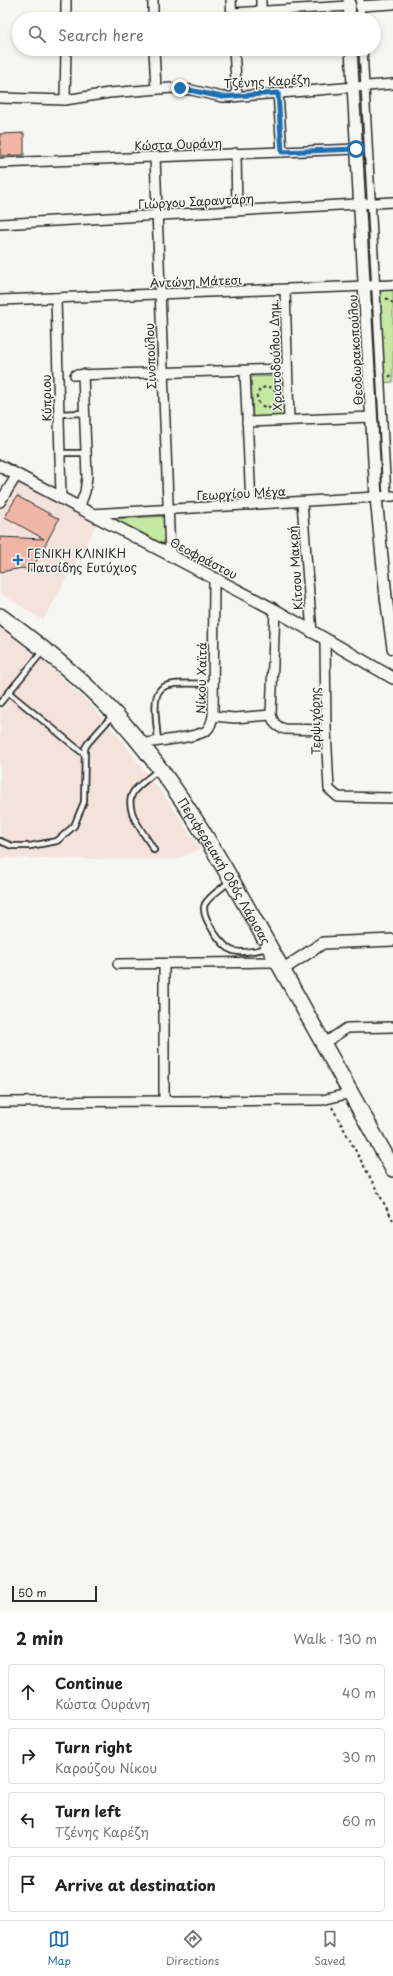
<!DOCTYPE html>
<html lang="en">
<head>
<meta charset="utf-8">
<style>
  :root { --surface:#fff; --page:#f6f6f6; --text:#222; --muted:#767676; --line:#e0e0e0; --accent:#1f6fb2 }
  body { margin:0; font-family:"Playpen Sans",sans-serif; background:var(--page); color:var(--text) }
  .scale { position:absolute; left:12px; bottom:10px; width:85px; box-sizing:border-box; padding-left:4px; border:2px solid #2b2b2b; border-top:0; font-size:11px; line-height:14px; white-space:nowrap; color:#2b2b2b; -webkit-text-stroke:3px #f6f6f2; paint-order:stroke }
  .stop { position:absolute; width:12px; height:12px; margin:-9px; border:3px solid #1f6fb2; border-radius:50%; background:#fff }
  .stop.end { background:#1f6fb2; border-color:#fff; box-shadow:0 1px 4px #0008 }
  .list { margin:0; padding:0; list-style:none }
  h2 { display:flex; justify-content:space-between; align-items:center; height:52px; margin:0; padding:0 16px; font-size:17px }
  h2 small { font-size:13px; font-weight:400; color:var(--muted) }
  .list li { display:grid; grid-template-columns:26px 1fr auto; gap:12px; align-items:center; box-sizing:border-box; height:56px; margin:0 8px 8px; padding:0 8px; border:1px solid var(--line); border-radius:4px }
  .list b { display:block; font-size:15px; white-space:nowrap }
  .list p { margin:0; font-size:13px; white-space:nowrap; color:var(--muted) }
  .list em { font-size:13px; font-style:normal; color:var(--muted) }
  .icon { flex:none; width:22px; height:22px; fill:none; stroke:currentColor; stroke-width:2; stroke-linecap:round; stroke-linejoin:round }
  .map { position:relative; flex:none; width:393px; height:1612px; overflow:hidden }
  .search { position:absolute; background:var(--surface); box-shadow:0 2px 6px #0003; left:12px; right:12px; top:12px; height:44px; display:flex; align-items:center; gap:10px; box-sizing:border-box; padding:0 14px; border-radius:22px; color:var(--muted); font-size:15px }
  .sheet { height:308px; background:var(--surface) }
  nav { display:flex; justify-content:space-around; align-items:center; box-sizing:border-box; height:56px; border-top:1px solid var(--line); background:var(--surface); font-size:11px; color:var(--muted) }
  nav a { display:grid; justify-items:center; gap:2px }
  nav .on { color:var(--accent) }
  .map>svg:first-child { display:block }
</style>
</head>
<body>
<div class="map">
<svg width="393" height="1612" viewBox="0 0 393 1612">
  <rect width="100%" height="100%" fill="#f6f6f2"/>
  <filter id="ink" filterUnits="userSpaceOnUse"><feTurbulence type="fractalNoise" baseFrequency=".025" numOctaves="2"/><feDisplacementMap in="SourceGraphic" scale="8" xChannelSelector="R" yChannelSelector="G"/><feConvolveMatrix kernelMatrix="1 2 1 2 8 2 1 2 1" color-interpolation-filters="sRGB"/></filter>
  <g filter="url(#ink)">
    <!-- built -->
    <g fill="#f4e3db">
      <path d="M17,481L97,524L43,620L0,593V509Z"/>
      <path d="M0,627L49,666L89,703L118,736L169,802L200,849L175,860L0,858Z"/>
    </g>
    <!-- green -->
    <g fill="#c6e9a2" stroke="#788a66">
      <path d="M393,290V382L381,383L376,291Z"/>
      <path d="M284,376L286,417L253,418L251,377Z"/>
      <path d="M167,516V546L117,520L116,519Z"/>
    </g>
    <!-- building -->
    <g fill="#efb6a6" stroke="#2b2b2b">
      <path d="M24,133V155L0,156V134Z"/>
      <path d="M17,496L59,519L31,571L23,568L0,572V537L44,539L5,517Z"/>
    </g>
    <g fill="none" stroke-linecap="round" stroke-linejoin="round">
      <!-- service casing -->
      <g stroke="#2b2b2b" stroke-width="8">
        <g id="service">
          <path d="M58,414L84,413"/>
          <path d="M59,453H86"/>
          <path d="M8,692L84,754"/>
          <path d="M0,703L43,651"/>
          <path d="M158,740C151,679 155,683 213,684"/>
          <path d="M0,841L12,846H30L57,841L74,826L84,802L85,748L88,743L113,715"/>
          <path d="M154,850C146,835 121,809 134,791C141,783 150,777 158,770"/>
          <path d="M230,881C223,888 210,895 205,904C199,915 223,949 234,951C244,954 258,950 268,948"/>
        </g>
      </g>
      <!-- pedestrian casing -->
      <g stroke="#2b2b2b" stroke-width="10">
        <g id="pedestrian">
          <path d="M360,0L361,19"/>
          <path d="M363,49L387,497"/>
        </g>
      </g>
      <!-- minor casing -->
      <g stroke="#2b2b2b" stroke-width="12">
        <g id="minor">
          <path d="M153,0V19"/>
          <path d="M231,0L232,18"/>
          <path d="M261,0V11"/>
          <path d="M360,6L393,4"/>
          <path d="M232,13L349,6"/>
          <path d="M66,19V0"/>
          <path d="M154,49L156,89"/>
          <path d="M234,49L237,96"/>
          <path d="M278,93L282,152"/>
          <path d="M0,98L65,100L109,93L172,88L191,90L222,97H231L393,84"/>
          <path d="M65,100L66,49"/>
          <path d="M236,153L237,211"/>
          <path d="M155,157L170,555"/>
          <path d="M0,163L356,149"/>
          <path d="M0,224L393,202"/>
          <path d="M285,290L289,420"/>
          <path d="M56,298L61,498"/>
          <path d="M0,300L393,285"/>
          <path d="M245,371L251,505"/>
          <path d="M75,375L286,369"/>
          <path d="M247,422L372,417"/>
          <path d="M0,502L17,475"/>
          <path d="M302,502L312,633"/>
          <path d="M79,508L85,492L87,477L83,374"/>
          <path d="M91,514L393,496"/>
          <path d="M275,610L271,715C274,723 276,727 285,729L326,730"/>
          <path d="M325,640L326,730L329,789L338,797L393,798"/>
          <path d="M213,716L235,718L271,715"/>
          <path d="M140,744C154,741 198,738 207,730C211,726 212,721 213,716L214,579"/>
          <path d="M118,964L278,962"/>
          <path d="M164,964V1100"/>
          <path d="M323,1044L347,1028L393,1027"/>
          <path d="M0,1102L322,1100L351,1093"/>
        </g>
      </g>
      <!-- tertiary casing -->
      <g stroke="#2b2b2b" stroke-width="14">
        <g id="tertiary">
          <path d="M349,0L350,19"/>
          <path d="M351,49L376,497L386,597L393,648"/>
          <path d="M0,466L275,610L393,678"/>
          <path d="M282,970L323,943L393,940"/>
        </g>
      </g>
      <!-- trunk casing -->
      <g stroke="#2b2b2b" stroke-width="18">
        <g id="trunk">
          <path id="s1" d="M0,616C40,645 79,676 113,712C182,786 230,877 279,964C317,1033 355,1101 393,1169"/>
        </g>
      </g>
      <!-- path -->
      <g stroke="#2b2b2b" stroke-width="2" stroke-dasharray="3 3" stroke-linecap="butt">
        <path d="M386,298L393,303"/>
        <path d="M389,377L393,373"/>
        <circle cx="267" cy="397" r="10"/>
        <path d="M332,1107L393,1220"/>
      </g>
      <!-- service -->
      <use href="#service" stroke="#f6f6f2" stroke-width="4.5"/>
      <!-- pedestrian -->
      <use href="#pedestrian" stroke="#f6f6f2" stroke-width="7"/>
      <!-- minor -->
      <use href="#minor" stroke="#f6f6f2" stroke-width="9"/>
      <!-- tertiary -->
      <use href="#tertiary" stroke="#f6f6f2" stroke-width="11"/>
      <!-- trunk -->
      <use href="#trunk" stroke="#f6f6f2" stroke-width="15"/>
    </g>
  </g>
  <g fill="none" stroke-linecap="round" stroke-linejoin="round" filter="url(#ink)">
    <!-- route -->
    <path stroke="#1f6fb2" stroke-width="5" d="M180,88L222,97L278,93L282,152L356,149"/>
  </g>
  <!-- markers -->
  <path fill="#1f6fb2" stroke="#f6f6f2" stroke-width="1.5" d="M16 554h4v4h4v4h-4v4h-4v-4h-4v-4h4z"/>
  <g text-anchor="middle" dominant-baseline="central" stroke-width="3" stroke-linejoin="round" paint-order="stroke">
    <!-- street labels -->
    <g font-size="12" fill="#2b2b2b" stroke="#f6f6f2">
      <text transform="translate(267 81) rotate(-3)">Τζένης Καρέζη</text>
      <text transform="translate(178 144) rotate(-2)">Κώστα Ουράνη</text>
      <text transform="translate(196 201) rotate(-3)">Γιώργου Σαραντάρη</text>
      <text transform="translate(196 281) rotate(-2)">Αντώνη Μάτεσι</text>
      <text transform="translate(355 350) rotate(-93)">Θεοδωρακοπούλου</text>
      <text transform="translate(275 355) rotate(-92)">Χριστοδούλου Δημ.</text>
      <text transform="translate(150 356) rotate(-92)">Σινοπούλου</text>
      <text transform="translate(46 398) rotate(-91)">Κύπριου</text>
      <text transform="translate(241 493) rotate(-3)">Γεωργίου Μέγα</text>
      <text transform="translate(204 558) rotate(28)">Θεοφράστου</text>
      <text transform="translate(295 568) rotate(-94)">Κίτσου Μακρή</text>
      <text transform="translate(201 678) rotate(-89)">Νίκου Χαϊτά</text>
      <text transform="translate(315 721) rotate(-91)">Τερψιχόρης</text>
      <text stroke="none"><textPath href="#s1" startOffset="343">Περιφερειακή Οδός Λάρισας</textPath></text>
    </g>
    <!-- poi labels -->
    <g font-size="12" fill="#2b2b2b" stroke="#f6f6f2" text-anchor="start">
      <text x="27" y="553">ΓΕΝΙΚΗ ΚΛΙΝΙΚΗ<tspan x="27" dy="14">Πατσίδης Ευτύχιος</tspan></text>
    </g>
  </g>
</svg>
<div class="scale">50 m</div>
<div class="stop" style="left:356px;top:149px"></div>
<div class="stop end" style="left:180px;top:88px"></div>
<div class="search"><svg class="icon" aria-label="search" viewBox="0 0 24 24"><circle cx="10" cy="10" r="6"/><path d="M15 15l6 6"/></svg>Search here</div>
</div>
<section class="sheet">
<h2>2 min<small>Walk · 130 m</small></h2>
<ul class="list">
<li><svg class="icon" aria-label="ahead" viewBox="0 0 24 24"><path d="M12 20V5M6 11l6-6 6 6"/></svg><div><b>Continue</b><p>Κώστα Ουράνη</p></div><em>40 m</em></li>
<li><svg class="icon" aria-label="right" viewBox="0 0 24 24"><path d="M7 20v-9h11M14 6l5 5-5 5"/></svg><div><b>Turn right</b><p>Καρούζου Νίκου</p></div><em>30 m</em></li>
<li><svg class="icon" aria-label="left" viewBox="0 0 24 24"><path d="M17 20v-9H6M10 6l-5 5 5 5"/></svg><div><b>Turn left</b><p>Τζένης Καρέζη</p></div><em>60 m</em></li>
<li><svg class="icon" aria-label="arrive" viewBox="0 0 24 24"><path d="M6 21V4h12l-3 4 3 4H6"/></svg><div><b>Arrive at destination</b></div></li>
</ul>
</section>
<nav>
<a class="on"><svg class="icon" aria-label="map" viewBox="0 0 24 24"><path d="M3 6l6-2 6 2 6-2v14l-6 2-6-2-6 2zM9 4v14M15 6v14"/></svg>Map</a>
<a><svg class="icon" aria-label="directions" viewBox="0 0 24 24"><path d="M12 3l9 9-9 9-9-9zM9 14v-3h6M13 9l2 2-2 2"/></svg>Directions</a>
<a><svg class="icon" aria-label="saved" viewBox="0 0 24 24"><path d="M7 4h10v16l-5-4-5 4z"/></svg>Saved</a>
</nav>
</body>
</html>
